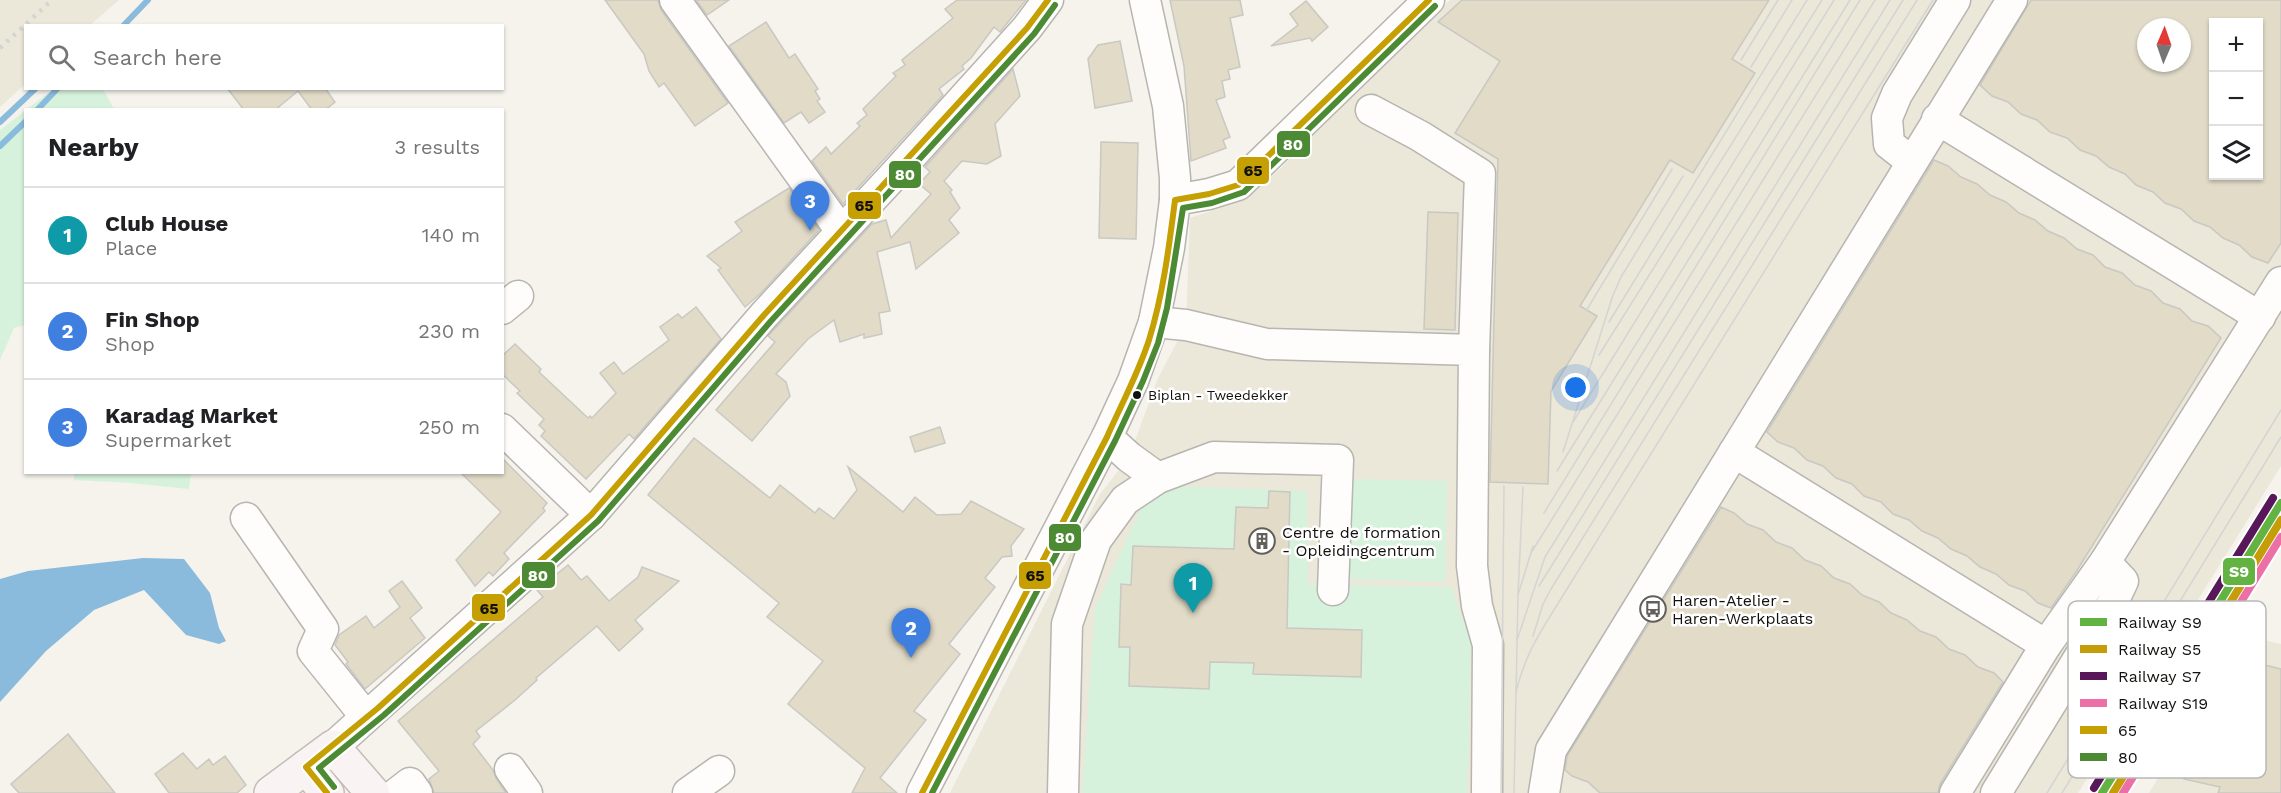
<!DOCTYPE html>
<html lang="en">
<head>
<meta charset="utf-8">
<style>
  :root { --surface:#fff; --page:#f2f2f2; --text:#202124; --muted:#757577; --line:#e0e0e0; --accent:#7c3aed }
  body { margin:0; font-family:"Work Sans",sans-serif; background:var(--page); color:var(--text) }
  .controls { position:absolute; right:18px; top:18px; display:grid; overflow:hidden; border-radius:0px; box-shadow:0 2px 4px #0004 }
  .controls button { width:54px; height:54px; display:grid; place-items:center; padding:0; border:0; border-bottom:2px solid var(--line); background:var(--surface); color:var(--text); font:30px sans-serif }
  .compass { position:absolute; left:2137px; top:18px; width:54px; height:54px; border-radius:50%; background:var(--surface); box-shadow:0 2px 4px #0004; rotate:2deg }
  .you { position:absolute; left:1576px; top:388px; width:21px; height:21px; margin:-15px; border:4px solid #fff; border-radius:50%; background:#1a73e8; box-shadow:0 0 0 9px #1a73e833 }
  .badge { display:grid; place-items:center; width:39px; height:39px; border-radius:50%; background:var(--accent); color:#fff; font-size:20px; font-weight:700 }
  .pin { position:absolute; translate:-50% -50px; filter:drop-shadow(0 2px 3px #0008) }
  .pin::after { content:''; position:absolute; top:32px; width:21px; height:18px; background:inherit; clip-path:polygon(0 0,100% 0,50% 100%) }
  .list { margin:0; padding:0; list-style:none }
  h2 { display:flex; justify-content:space-between; align-items:center; height:78px; margin:0; padding:0 24px; font-size:26px }
  h2 small { font-size:20px; font-weight:400; color:var(--muted) }
  .list li { display:grid; grid-template-columns:39px 1fr auto; gap:18px; align-items:center; box-sizing:border-box; height:96px; padding:0 24px; border-top:2px solid var(--line) }
  .list b { display:block; font-size:22px; white-space:nowrap }
  .list p { margin:0; font-size:20px; white-space:nowrap; color:var(--muted) }
  .list em { font-size:20px; font-style:normal; color:var(--muted) }
  .icon { flex:none; width:33px; height:33px; fill:none; stroke:currentColor; stroke-width:2; stroke-linecap:round; stroke-linejoin:round }
  .map { position:relative; flex:none; width:2281px; height:793px; overflow:hidden }
  .search { position:absolute; background:var(--surface); box-shadow:0 2px 4px #0004; left:24px; top:24px; width:480px; height:66px; display:flex; align-items:center; gap:15px; box-sizing:border-box; padding:0 21px; border-radius:0px; color:var(--muted); font-size:22px }
  .panel { position:absolute; background:var(--surface); box-shadow:0 2px 4px #0004; left:24px; top:108px; width:480px; height:366px; border-radius:0px }
  .map>svg:first-child { display:block }
</style>
</head>
<body>
<div class="map">
<svg width="2281" height="793" viewBox="0 0 2281 793">
  <rect width="100%" height="100%" fill="#f5f3ec"/>
  <!-- built -->
  <g fill="#ebe7d9" fill-rule="evenodd">
    <path d="M0,0H119L90,25L26,26L25,84L0,107Z"/>
    <path d="M1450,0H2281V466L2078,793H950L1100,494L1129,457L1158,378L1186,325L1190,218L1239,202L1248,197L1282,167L1381,63ZM2214,22H2258V176H2214ZM2146,27H2182V63H2146Z"/>
    <path d="M2245,636L2281,644V793H2149Z"/>
  </g>
  <!-- green -->
  <g fill="#d7f2dc">
    <path d="M54,89H103L114,109H27Z"/>
    <path d="M25,111V325L14,328L0,360V130Z"/>
    <path d="M74,473V472L191,473L189,489L130,483L74,480Z"/>
    <path d="M1349,479L1447,481L1445,582L1346,579Z"/>
    <path d="M1151,485L1307,491L1308,584L1451,587L1471,643L1467,793H1082L1095,609Z"/>
  </g>
  <!-- water -->
  <path fill="#8abadc" d="M143,558L184,559L210,593L219,628L226,641L219,644L186,635L144,590L94,610L46,651L0,702V579L28,571Z"/>
  <g fill="none" stroke-linecap="round" stroke-linejoin="round">
    <!-- stream -->
    <g stroke="#8abadc" stroke-width="6">
      <path d="M123,26L148,0"/>
      <path d="M37,110L58,88"/>
      <path d="M0,122L36,88"/>
      <path d="M0,146L26,121"/>
    </g>
  </g>
  <!-- building -->
  <g fill="#e1dbc8" stroke="#c9c8c2" stroke-width="1.5" fill-rule="evenodd">
    <path d="M605,0H658L661,10L728,103L695,126L664,83L659,87L649,71L644,54Z"/>
    <path d="M696,0H729L707,15Z"/>
    <path d="M957,0H1026L1000,32L994,27L971,58L962,66L964,69L939,89L943,95L843,204L812,161L826,147L831,154L860,126L857,123L867,115L863,109L896,76L893,73L905,65L902,60L953,18L945,9Z"/>
    <path d="M1170,0H1240L1243,15L1230,18L1240,67L1228,70L1230,79L1222,81L1225,97L1216,100L1230,137L1223,140L1226,148L1191,161L1184,66Z"/>
    <path d="M1462,0H1769L1732,59L1755,73L1693,173L1670,160L1580,306L1597,316L1551,391L1548,484L1490,482L1498,159L1455,133L1500,61L1438,22Z"/>
    <path d="M2031,0H2281V243L2268,263L2252,257L2239,245L2223,238L2210,227L2194,221L2181,209L2165,203L2153,192L2136,185L2125,174L2109,167L2096,156L2080,150L2067,138L2050,132L2037,120L2021,114L2008,102L1992,96L1980,85ZM2214,22H2259V176H2214ZM2146,27H2182V63H2146Z"/>
    <path d="M1306,1L1328,27L1312,41L1310,38L1271,46L1298,25L1290,14Z"/>
    <path d="M766,22L789,58L795,54L818,89L815,91L820,99L817,101L825,112L809,123L801,112L784,123L729,46Z"/>
    <path d="M1120,41L1132,101L1095,108L1088,59L1098,45Z"/>
    <path d="M1013,69L1020,96L995,124L1001,156L987,164L962,161L944,181L952,190L950,192L960,208L949,220L959,233L916,269L910,242L877,252L890,311L879,313L882,334L864,338V334L840,342L834,320L808,339L776,374L786,382L790,396L752,441L716,410L775,342L768,336L872,224L886,220L891,238L931,194L919,184L930,172L925,167Z"/>
    <path d="M227,88H325L335,102L325,110H312L298,91L275,110H244Z"/>
    <path d="M1101,142L1138,143L1136,239L1099,238Z"/>
    <path d="M1934,160L1948,166L1961,177L1977,184L1990,195L2006,202L2019,213L2035,220L2048,231L2064,238L2077,249L2093,255L2105,267L2122,273L2135,285L2151,291L2163,303L2180,309L2192,321L2208,326L2221,338L2076,572L2051,608L2038,603L2025,591L2009,585L1996,574L1980,567L1967,556L1951,549L1938,538L1922,531L1909,520L1893,514L1881,502L1864,496L1852,484L1836,478L1823,466L1807,460L1794,448L1778,442L1767,432Z"/>
    <path d="M789,188L819,230L761,293L745,307L718,270L721,268L707,256L742,231L735,222Z"/>
    <path d="M1428,212L1458,213L1455,330L1424,329Z"/>
    <path d="M696,307L721,339L634,439L629,434L586,479L541,436L545,431L539,425L544,419L517,393L520,391L502,374V356L515,344L541,369L539,372L588,418L590,416L592,418L616,393L600,373L614,362L623,374L669,340L660,327L678,314L682,318Z"/>
    <path d="M940,427L945,443L915,452L910,437Z"/>
    <path d="M694,438L770,498L780,485L815,513L819,508L834,519L857,490L848,467L903,512L915,497L937,515L961,514L971,501L1024,529L1011,546L1012,556L1002,557L985,578L995,587L949,644L960,654L914,711L926,720L880,778L897,793H852L865,768L788,704L823,661L767,617L779,603L648,495Z"/>
    <path d="M502,458L547,503L543,508L545,511L504,553L509,559L493,576L489,572L475,586L456,560L501,512L460,472H502Z"/>
    <path d="M1269,491L1290,492L1287,628L1362,630L1361,677L1253,674L1254,663L1210,662L1209,689L1129,686L1130,647H1119L1121,584L1131,585L1133,546L1234,549L1236,507L1268,508Z"/>
    <path d="M1721,507L1734,513L1747,524L1763,530L1776,542L1792,548L1805,560L1821,566L1834,578L1850,584L1862,595L1879,602L1891,613L1907,620L1920,631L1936,637L1949,649L1965,655L1978,667L1994,673L2003,682L1940,784L1938,793H1600L1588,782L1572,776L1565,770L1567,756Z"/>
    <path d="M568,565L581,580L587,576L609,601L638,577L642,567L679,581L635,620L643,629L619,651L597,626L536,678L537,680L515,700L476,731L480,737L473,744L493,770L496,778L506,793H434L429,779L439,771L398,721L543,597L537,590Z"/>
    <path d="M402,581L422,608L410,618L425,638L365,689L346,664L348,662L335,645L339,635L366,616L374,628L400,607L389,591Z"/>
    <path d="M2248,661L2281,669V793H2218L2220,787L2184,779L2196,725L2232,733Z"/>
    <path d="M68,734L115,793H19L11,784Z"/>
    <path d="M183,753L197,769L209,759L213,765L225,756L246,785L237,793H169L155,774Z"/>
  </g>
  <g fill="none" stroke-linecap="round" stroke-linejoin="round">
    <!-- minor casing -->
    <g stroke="#b6b5b0" stroke-width="33">
      <g id="minor">
        <path d="M675,0L841,231"/>
        <path d="M1371,110L1420,136L1480,174L1474,350"/>
        <path d="M1937,119L2260,317"/>
        <path d="M1912,162L1889,144L1887,118L1897,94L1955,0"/>
        <path d="M1175,200L1209,194L1238,185L1429,0"/>
        <path d="M502,309L518,296"/>
        <path d="M1154,322L1186,325L1267,344L1474,350L1472,566L1477,606L1488,645L1487,793"/>
        <path d="M502,429L591,515"/>
        <path d="M1107,437L1129,457L1158,478"/>
        <path d="M1734,452L2046,645"/>
        <path d="M246,518L323,629L313,651L366,717"/>
        <path d="M333,747L591,515L764,315L895,174L1027,28L1048,0"/>
        <path d="M510,769L527,793"/>
        <path d="M397,793L410,783L417,793"/>
        <path d="M688,793L719,771"/>
        <path d="M922,793L1107,437L1133,381L1154,322L1169,248L1175,200V178L1168,106L1145,0"/>
        <path d="M1063,793L1067,624L1096,540L1125,500L1158,478L1214,457L1338,460L1333,590"/>
        <path d="M1544,793L1551,750L2012,0"/>
        <path d="M1955,793L2046,645L2105,562L2281,282"/>
        <path d="M1996,793L2112,604L2123,581L2105,562"/>
      </g>
    </g>
    <!-- major casing -->
    <g stroke="#c5bbb8" stroke-width="36">
      <g id="major">
        <path d="M306,767L327,793"/>
        <path d="M271,793L333,747L373,793"/>
      </g>
    </g>
    <!-- minor -->
    <use href="#minor" stroke="#fefdfc" stroke-width="30"/>
    <!-- major -->
    <use href="#major" stroke="#f9f4f3" stroke-width="33"/>
    <!-- tram -->
    <g stroke="#d4d4d2" stroke-width="1.5">
      <path d="M1741,60L1778,0"/>
      <path d="M1751,67L1792,0"/>
      <path d="M1586,311L1672,169"/>
      <path d="M1609,322L1807,0"/>
      <path d="M1599,355L1822,0"/>
      <path d="M1573,422L1834,0"/>
      <path d="M1563,452L1613,295L1621,277L1683,176"/>
      <path d="M1557,471L1850,0"/>
      <path d="M1544,513L1860,0"/>
      <path d="M1531,553L1875,0"/>
      <path d="M1539,586L1903,0"/>
      <path d="M1518,595L1533,546"/>
      <path d="M1533,636L1543,604L1551,589L1917,0"/>
      <path d="M1517,640L1545,557L1890,0"/>
      <path d="M1516,692C1525,655 1538,636 1557,605L1933,0"/>
      <path d="M1501,793L1504,486"/>
      <path d="M1514,793L1518,595L1523,487"/>
      <path d="M2047,793L2281,410"/>
      <path d="M2062,793L2281,437"/>
    </g>
    <!-- rail -->
    <path stroke="#d4d4d2" stroke-width="4.5" stroke-dasharray="3 6" stroke-linecap="butt" d="M0,48L52,0"/>
    <!-- bus-1 casing -->
    <g stroke="#fff" stroke-width="10">
      <g id="bus-1">
        <path d="M327,793L306,767L378,708L591,515L764,315L1027,28L1048,0"/>
        <path d="M922,793L1107,437C1121,405 1138,374 1149,340C1163,295 1169,247 1175,200L1209,194L1238,185L1429,0"/>
      </g>
    </g>
    <!-- bus-2 casing -->
    <g stroke="#fff" stroke-width="10">
      <g id="bus-2">
        <path d="M334,787L319,768L384,715L598,521L771,321L1034,34L1055,5"/>
        <path d="M932,793L1115,441L1143,381L1158,343L1167,308L1183,208L1212,203L1244,192L1435,6"/>
      </g>
    </g>
    <!-- bus-1 -->
    <use href="#bus-1" stroke="#c69f03" stroke-width="6"/>
    <!-- bus-2 -->
    <use href="#bus-2" stroke="#4c8b33" stroke-width="6"/>
    <!-- rail-1 casing -->
    <g stroke="#fff" stroke-width="12">
      <path id="rail-1" d="M2102,793L2281,503"/>
    </g>
    <!-- rail-2 casing -->
    <g stroke="#fff" stroke-width="12">
      <path id="rail-2" d="M2113,793L2281,520"/>
    </g>
    <!-- rail-3 casing -->
    <g stroke="#fff" stroke-width="12">
      <path id="rail-3" d="M2094,788L2273,498"/>
    </g>
    <!-- rail-4 casing -->
    <g stroke="#fff" stroke-width="12">
      <path id="rail-4" d="M2123,793L2281,537"/>
    </g>
    <!-- rail-1 -->
    <use href="#rail-1" stroke="#63b342" stroke-width="8"/>
    <!-- rail-2 -->
    <use href="#rail-2" stroke="#c49d08" stroke-width="8"/>
    <!-- rail-3 -->
    <use href="#rail-3" stroke="#571759" stroke-width="8"/>
    <!-- rail-4 -->
    <use href="#rail-4" stroke="#ed6fa7" stroke-width="8"/>
  </g>
  <!-- icons -->
  <defs>
    <g id="building-ring" transform="scale(1.35)"><circle r="9.5" fill="#fff" stroke="#62605b" stroke-width="1.5"/><path d="M-4-6H4V6H1V3H-1V6H-4ZM-2.5-4.3h1.7v1.8h-1.7ZM.8-4.3h1.7v1.8H.8ZM-2.5-1h1.7V.8h-1.7ZM.8-1h1.7V.8H.8Z" fill="#62605b"/></g>
    <g id="bus-ring" transform="scale(1.35)"><circle r="9.5" fill="#fff" stroke="#62605b" stroke-width="1.5"/><path d="M-5-6H5V4H4V6H2V4H-2V6H-4V4H-5ZM-3.5-4V0h7V-4ZM-3.5 1.2v1.5H-2V1.2ZM2 1.2v1.5H3.5V1.2Z" fill="#62605b"/></g>
  </defs>
  <g fill-rule="evenodd">
    <use href="#building-ring" x="1262" y="541"/>
    <use href="#bus-ring" x="1653" y="609"/>
  </g>
  <!-- markers -->
  <circle fill="#13110d" stroke="#fff" stroke-width="2" cx="1137" cy="395" r="5"/>
  <g text-anchor="middle" dominant-baseline="central" stroke-width="5" stroke-linejoin="round" paint-order="stroke">
    <!-- bus labels -->
    <g font-size="14" fill="#13110d" stroke="#fff" text-anchor="start">
      <text x="1148" y="395">Biplan - Tweedekker</text>
    </g>
    <!-- poi labels -->
    <g font-size="16" fill="#13110d" stroke="#fff" text-anchor="start">
      <text x="1282" y="532">Centre de formation<tspan x="1282" dy="18">- Opleidingcentrum</tspan></text>
      <text x="1672" y="600">Haren-Atelier -<tspan x="1672" dy="18">Haren-Werkplaats</tspan></text>
    </g>
  </g>
  <!-- legend -->
  <rect x="2068" y="601" width="198" height="177" rx="9" fill="#fff" stroke="#b8b8b6" stroke-width="1.5"/>
  <rect x="2080" y="618" width="27" height="8" fill="#63b342"/>
  <rect x="2080" y="645" width="27" height="8" fill="#c49d08"/>
  <rect x="2080" y="672" width="27" height="8" fill="#571759"/>
  <rect x="2080" y="699" width="27" height="8" fill="#ed6fa7"/>
  <rect x="2080" y="726" width="27" height="8" fill="#c69f03"/>
  <rect x="2080" y="753" width="27" height="8" fill="#4c8b33"/>
  <g font-size="16" fill="#13110d">
    <text x="2118" y="628">Railway S9</text>
    <text x="2118" y="655">Railway S5</text>
    <text x="2118" y="682">Railway S7</text>
    <text x="2118" y="709">Railway S19</text>
    <text x="2118" y="736">65</text>
    <text x="2118" y="763">80</text>
  </g>
  <g stroke="#fff" stroke-width="2">
    <rect x="1276" y="130" width="35" height="28" rx="6" fill="#4c8b33"/>
    <rect x="1236" y="156" width="34" height="29" rx="6" fill="#c69f03"/>
    <rect x="888" y="160" width="34" height="29" rx="6" fill="#4c8b33"/>
    <rect x="847" y="191" width="35" height="29" rx="6" fill="#c69f03"/>
    <rect x="1048" y="523" width="34" height="29" rx="6" fill="#4c8b33"/>
    <rect x="2222" y="557" width="34" height="29" rx="6" fill="#63b342"/>
    <rect x="521" y="561" width="35" height="28" rx="6" fill="#4c8b33"/>
    <rect x="1018" y="561" width="34" height="29" rx="6" fill="#c69f03"/>
    <rect x="471" y="593" width="35" height="29" rx="6" fill="#c69f03"/>
  </g>
  <g font-size="16" text-anchor="middle" font-weight="bold" fill="#fff">
    <text x="1293" y="150">80</text>
    <text x="905" y="180">80</text>
    <text x="1065" y="543">80</text>
    <text x="2239" y="577">S9</text>
    <text x="538" y="581">80</text>
  </g>
  <g font-size="16" text-anchor="middle" font-weight="bold" fill="#111">
    <text x="1253" y="176">65</text>
    <text x="864" y="211">65</text>
    <text x="1035" y="581">65</text>
    <text x="489" y="614">65</text>
  </g>
</svg>
<div class="controls">
<button>+</button>
<button>−</button>
<button><svg class="icon" aria-label="layers" viewBox="0 0 24 24"><path d="M12 4l9 5-9 5-9-5zM3 14l9 5 9-5"/></svg></button>
</div>
<svg class="compass" viewBox="-18 -18 36 36"><path d="M0-13l5 13h-10z" fill="#e53935"/><path d="M0 13l5-13h-10z" fill="#757577"/></svg>
<div class="you"></div>
<div class="pin badge" style="left:1193px;top:613px;background:#0f9aa8">1</div>
<div class="pin badge" style="left:911px;top:658px;background:#3f7fe0">2</div>
<div class="pin badge" style="left:810px;top:231px;background:#3f7fe0">3</div>
<div class="search"><svg class="icon" aria-label="search" viewBox="0 0 24 24"><circle cx="10" cy="10" r="6"/><path d="M15 15l6 6"/></svg>Search here</div>
<section class="panel">
<h2>Nearby<small>3 results</small></h2>
<ul class="list">
<li><span class="badge" style="background:#0f9aa8">1</span><div><b>Club House</b><p>Place</p></div><em>140 m</em></li>
<li><span class="badge" style="background:#3f7fe0">2</span><div><b>Fin Shop</b><p>Shop</p></div><em>230 m</em></li>
<li><span class="badge" style="background:#3f7fe0">3</span><div><b>Karadag Market</b><p>Supermarket</p></div><em>250 m</em></li>
</ul>
</section>
</div>
</body>
</html>
